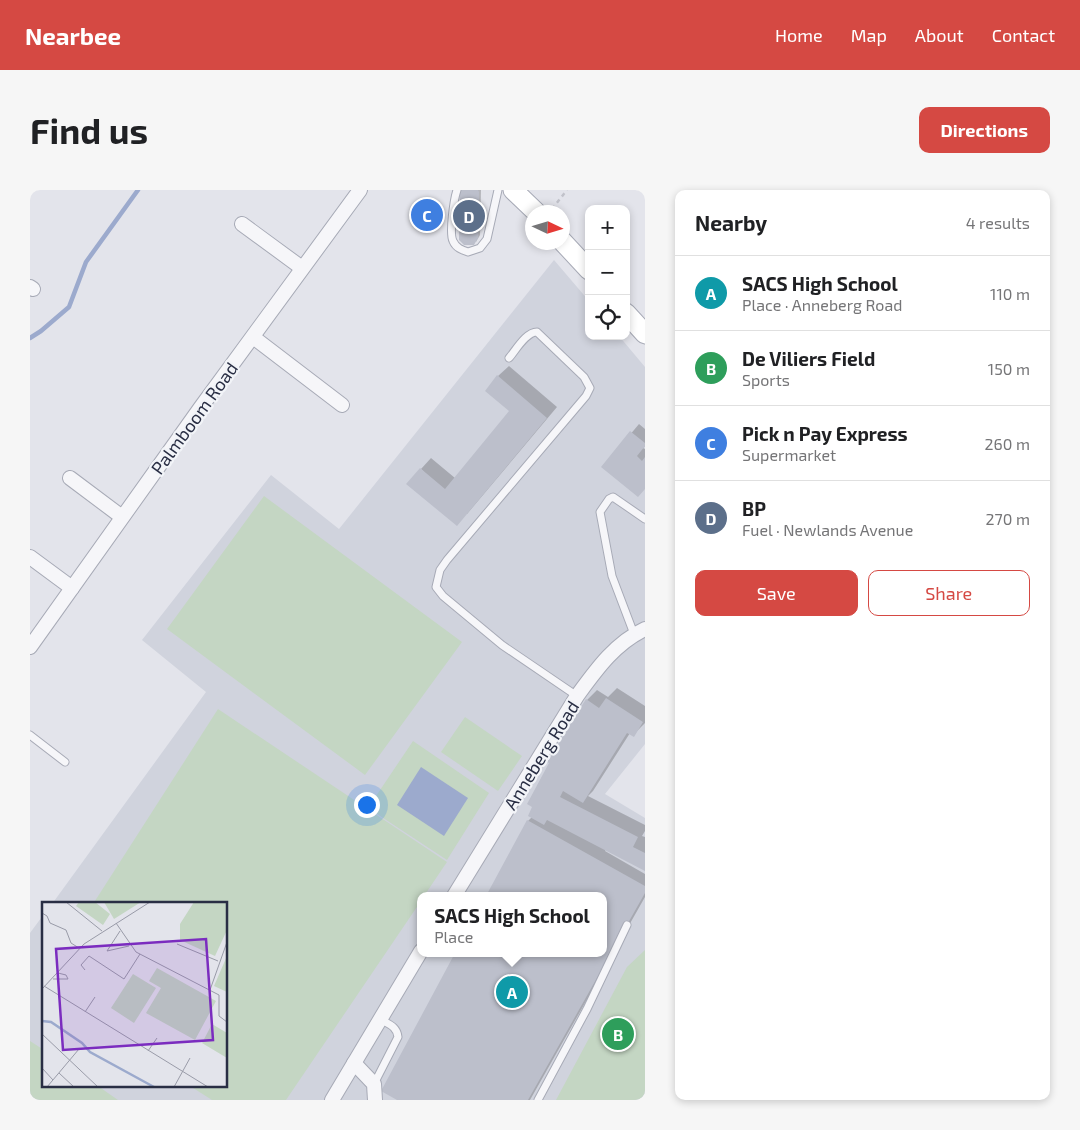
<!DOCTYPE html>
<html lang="en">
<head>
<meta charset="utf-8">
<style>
  :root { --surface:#fff; --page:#f6f6f6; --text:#202124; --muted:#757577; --line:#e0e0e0; --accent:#d54943 }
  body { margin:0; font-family:"Exo 2",sans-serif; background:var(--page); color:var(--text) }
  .controls { position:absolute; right:15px; top:15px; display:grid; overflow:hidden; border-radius:10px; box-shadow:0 2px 8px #0003 }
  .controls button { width:45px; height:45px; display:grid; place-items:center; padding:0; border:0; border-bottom:1px solid var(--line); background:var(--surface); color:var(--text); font:25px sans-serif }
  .compass { position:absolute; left:495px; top:15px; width:45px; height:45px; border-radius:50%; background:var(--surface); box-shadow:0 2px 8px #0003; rotate:94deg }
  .you { position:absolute; left:336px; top:614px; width:18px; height:18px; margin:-12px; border:4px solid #fff; border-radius:50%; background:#1a73e8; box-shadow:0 0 0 8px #1a73e833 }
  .badge { display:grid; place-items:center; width:32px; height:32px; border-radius:50%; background:var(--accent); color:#fff; font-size:16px; font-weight:700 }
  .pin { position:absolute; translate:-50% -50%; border:2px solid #fff; box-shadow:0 1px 5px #0006 }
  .popup { position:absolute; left:387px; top:702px; width:190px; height:65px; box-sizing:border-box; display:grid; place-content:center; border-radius:10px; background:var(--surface); filter:drop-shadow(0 1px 4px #0005); font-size:16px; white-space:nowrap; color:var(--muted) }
  .popup b { font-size:19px; color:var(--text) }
  .popup::after { content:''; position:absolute; left:50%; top:100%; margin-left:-10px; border:10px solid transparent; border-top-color:var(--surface) }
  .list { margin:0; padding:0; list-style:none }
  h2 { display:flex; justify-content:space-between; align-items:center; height:65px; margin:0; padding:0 20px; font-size:21px }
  h2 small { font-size:16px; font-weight:400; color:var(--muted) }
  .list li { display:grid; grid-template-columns:32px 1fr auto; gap:15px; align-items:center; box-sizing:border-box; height:75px; padding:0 20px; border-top:1px solid var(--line) }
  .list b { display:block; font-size:19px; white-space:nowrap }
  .list p { margin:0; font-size:16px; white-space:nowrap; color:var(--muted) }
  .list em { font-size:16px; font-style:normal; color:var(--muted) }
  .actions { display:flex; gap:10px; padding:15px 20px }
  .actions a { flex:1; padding:11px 0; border:1px solid var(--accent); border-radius:10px; text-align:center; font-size:18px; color:var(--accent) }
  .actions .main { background:var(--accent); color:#fff }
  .icon { flex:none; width:28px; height:28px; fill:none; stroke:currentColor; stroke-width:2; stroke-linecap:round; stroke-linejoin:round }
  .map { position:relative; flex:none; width:615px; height:910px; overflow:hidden; border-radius:10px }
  header { display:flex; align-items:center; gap:30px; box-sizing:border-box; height:70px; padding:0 25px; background:var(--accent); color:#fff }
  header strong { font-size:24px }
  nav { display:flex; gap:28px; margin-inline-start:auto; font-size:18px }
  .intro { display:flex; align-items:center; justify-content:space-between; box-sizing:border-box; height:120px; padding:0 30px }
  h1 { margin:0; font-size:35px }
  .button { padding:12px 22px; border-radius:10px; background:var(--accent); color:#fff; font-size:18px; font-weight:700 }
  main { display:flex; gap:30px; padding:0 30px }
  aside { flex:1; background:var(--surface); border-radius:10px; box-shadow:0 2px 8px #0003 }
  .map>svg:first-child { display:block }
</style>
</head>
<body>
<header>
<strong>Nearbee</strong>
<nav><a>Home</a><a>Map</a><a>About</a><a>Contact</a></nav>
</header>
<div class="intro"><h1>Find us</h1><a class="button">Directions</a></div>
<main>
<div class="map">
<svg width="615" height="910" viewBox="0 0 615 910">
  <rect width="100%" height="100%" fill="#e3e4eb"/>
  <!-- built -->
  <path fill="#d0d3dd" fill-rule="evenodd" d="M524,70L559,111V146H589L615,177V554L575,604L615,628V910H0V743L14,724V896H196V714H22L176,502L112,450L241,285L309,339ZM391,706H573V763H391Z"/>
  <!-- green -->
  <g fill="#c4d6c3">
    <path d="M234,306L432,452L335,585L137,439Z"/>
    <path d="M188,519L417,672L394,706H391V711L256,910H182L160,896H196V714H63Z"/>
    <path d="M435,527L492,566L468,601L411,562Z"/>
    <path d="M383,551L459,603L417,670L338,618Z"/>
    <path d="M615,760V910H526L597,777Z"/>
    <path d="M0,851L14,860V896H68L88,910H0Z"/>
  </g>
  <!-- water -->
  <path fill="#9caacd" d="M391,577L438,608L414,646L367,615Z"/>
  <!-- shadow -->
  <g fill="#0003">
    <path d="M432,0H451L450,45L446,52Z"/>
    <path d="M479,176L527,217L437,324L391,279L401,268L425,288L481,221L468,186Z"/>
    <path d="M609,234L615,239V256L613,258L615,259V298L573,277Z"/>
    <path d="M587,498L615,516V533L603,545L600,543L563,601L558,606L615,635V641L612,646L615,647V679L576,659L575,661L615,684V707L500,910H370L573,763V706H458L498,631L502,627L557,510L567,500L578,507Z"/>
  </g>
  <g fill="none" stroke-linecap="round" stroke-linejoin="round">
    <!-- stream -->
    <path stroke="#9caacd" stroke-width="4.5" d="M0,148L11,141L39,117L56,72L108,0"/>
  </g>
  <!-- building -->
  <g fill="#bcbfcb">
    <path d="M430,0H448L449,2L448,48L444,55H434L429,50Z"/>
    <path d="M467,185L517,228L427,336L376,294L390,278L415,299L479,221L455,201Z"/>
    <path d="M600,241L615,253V256L607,266L612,271L615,267V299L608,307L571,277Z"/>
    <path d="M576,508L613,532L604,547L597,543L553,613L533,601L530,607L608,647L603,657L615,663V681L517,630L514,635L498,626L502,617L497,614L519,573L517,572L556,509L569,518Z"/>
    <path d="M497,630L615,696V703L498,910H367L351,901L425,763H573V706H456Z"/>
  </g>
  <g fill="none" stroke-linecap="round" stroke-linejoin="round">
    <!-- service casing -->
    <g stroke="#a7aab6" stroke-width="9">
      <g id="service">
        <path d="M427,0C424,9 419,43 423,51C426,58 432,60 438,62L450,58L457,49L468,0"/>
        <path d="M479,168C486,160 496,142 507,142L554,187L560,198L556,206L417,370L410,380L406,397L413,406L472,455L547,506"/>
        <path d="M604,444L582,386L570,322L579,309L583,307L615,329"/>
        <path d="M0,545L35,572"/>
        <path d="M344,894L368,847C367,836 358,834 350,829"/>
        <path d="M508,910L557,819L597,735"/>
      </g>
    </g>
    <!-- minor casing -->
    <g stroke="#a7aab6" stroke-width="16">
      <g id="minor">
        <path d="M212,34L272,78"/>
        <path d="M0,97L3,99"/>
        <path d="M223,147L312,215"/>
        <path d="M40,288L92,327"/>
        <path d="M0,367L42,398"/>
        <path d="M0,457L171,217L330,0"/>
        <path d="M424,706L547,506C566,480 585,453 615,439"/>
        <path d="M324,873L344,894L345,910"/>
        <path d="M302,910L391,761"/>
      </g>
    </g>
    <!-- secondary casing -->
    <g stroke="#a7aab6" stroke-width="21">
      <g id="secondary">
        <path d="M483,0L506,22"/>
        <path d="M532,51L559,80"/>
        <path d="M596,123L615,144"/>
      </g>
    </g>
    <!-- path -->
    <path stroke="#c1c2ca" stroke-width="2.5" stroke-dasharray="4 4" stroke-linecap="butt" d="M522,19L537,0"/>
    <!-- service -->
    <use href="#service" stroke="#f6f6f9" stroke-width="7"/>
    <!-- minor -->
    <use href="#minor" stroke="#f6f6f9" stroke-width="14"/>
    <!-- secondary -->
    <use href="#secondary" stroke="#fff" stroke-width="19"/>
  </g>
  <g text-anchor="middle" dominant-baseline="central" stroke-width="4.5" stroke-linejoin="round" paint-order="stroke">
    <!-- street labels -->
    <g font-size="18" fill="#292e44" stroke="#f2f4f8">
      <text transform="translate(164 228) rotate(-54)">Palmboom Road</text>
      <text transform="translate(511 565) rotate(-58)">Anneberg Road</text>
    </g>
  </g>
  <!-- overview -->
  <g transform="translate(12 712)">
    <rect width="185" height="185" fill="#e3e4eb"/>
    <path d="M37,0H53L68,12L61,23L34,4ZM62,0H99L72,17ZM152,0H185V28L173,54L138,38V22ZM185,54V90L172,84ZM115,66L174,99L153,138L104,111L119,86L107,79ZM91,72L114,86L92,121L69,106ZM170,122L185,131V156L160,141Z" fill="#c4d6c3"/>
    <path fill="none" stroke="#9caacd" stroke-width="2.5" d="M0,119L9,120L40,141L48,150L112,185"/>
    <path fill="none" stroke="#999ba8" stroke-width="1" d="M24,0L60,29M0,11L5,14L8,21L24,28L29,41L37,46M74,21L94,50L177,93V114L185,120M78,29L65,49L87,44M135,42L176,59M43,68L39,63L47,54L82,77L98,52M11,77H26L24,73L16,71M2,84L166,185M0,87L42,42L108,0M168,88L185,40M43,110L53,95M0,132L56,185M106,149L115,136M0,166L11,178M17,171L32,185M5,185L37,147M132,185L148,156"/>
    <path fill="#7b2cbf" fill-opacity="0.15" stroke="#7b2cbf" stroke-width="2.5" d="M164,37L171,138L21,148L14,47Z"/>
    <rect width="185" height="185" fill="none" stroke="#292e44" stroke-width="2.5"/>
  </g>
</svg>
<div class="controls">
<button>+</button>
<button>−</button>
<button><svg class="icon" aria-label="locate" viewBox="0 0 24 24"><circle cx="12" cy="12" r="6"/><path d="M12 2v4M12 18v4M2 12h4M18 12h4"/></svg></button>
</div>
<svg class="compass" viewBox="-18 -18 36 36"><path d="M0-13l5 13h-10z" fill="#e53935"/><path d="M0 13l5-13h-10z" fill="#757577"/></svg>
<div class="you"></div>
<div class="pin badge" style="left:482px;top:802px;background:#0f9aa8">A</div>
<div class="popup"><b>SACS High School</b>Place</div>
<div class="pin badge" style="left:588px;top:844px;background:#2e9e5b">B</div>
<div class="pin badge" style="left:397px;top:25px;background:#3f7fe0">C</div>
<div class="pin badge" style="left:439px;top:26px;background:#5c6f8a">D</div>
</div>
<aside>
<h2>Nearby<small>4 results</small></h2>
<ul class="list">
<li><span class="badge" style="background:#0f9aa8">A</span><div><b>SACS High School</b><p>Place · Anneberg Road</p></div><em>110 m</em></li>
<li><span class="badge" style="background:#2e9e5b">B</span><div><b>De Viliers Field</b><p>Sports</p></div><em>150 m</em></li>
<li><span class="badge" style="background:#3f7fe0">C</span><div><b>Pick n Pay Express</b><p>Supermarket</p></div><em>260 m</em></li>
<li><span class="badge" style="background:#5c6f8a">D</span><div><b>BP</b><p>Fuel · Newlands Avenue</p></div><em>270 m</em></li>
</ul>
<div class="actions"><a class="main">Save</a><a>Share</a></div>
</aside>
</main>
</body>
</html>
